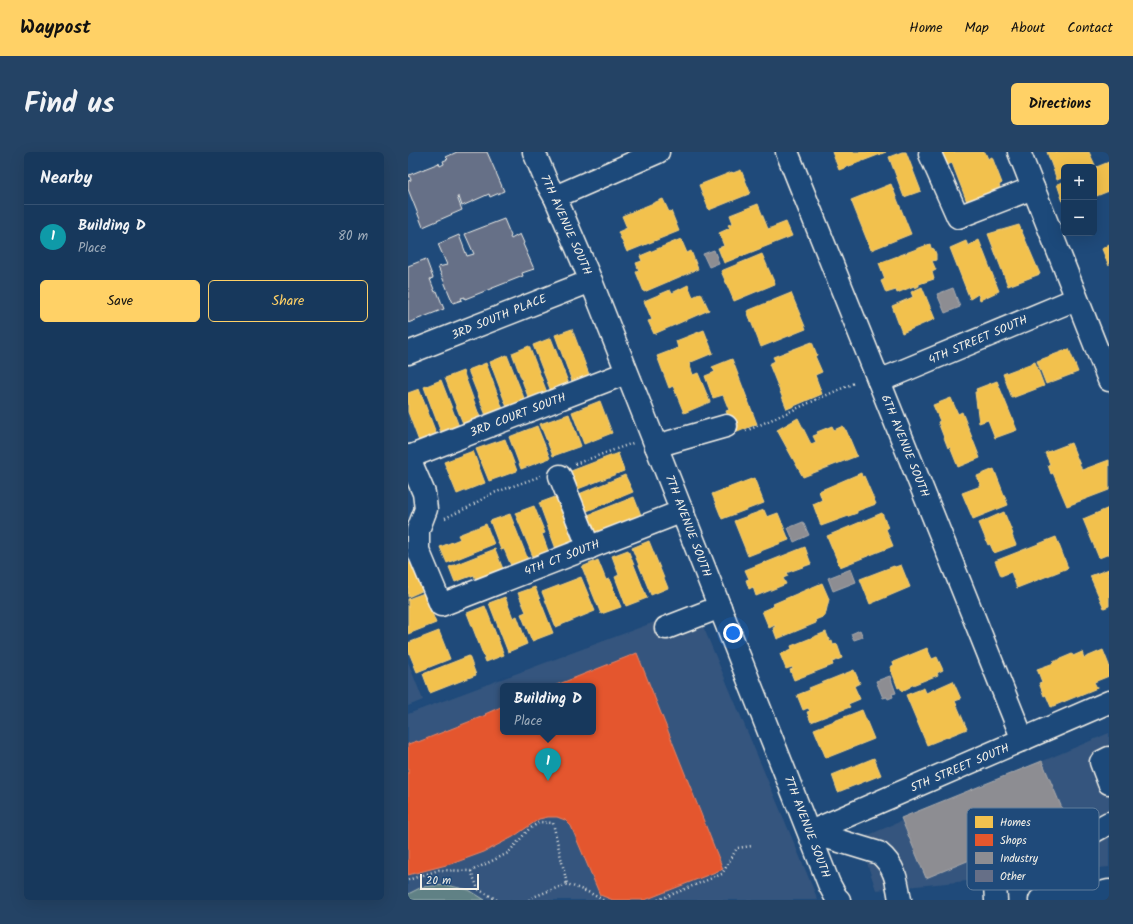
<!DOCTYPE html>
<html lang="en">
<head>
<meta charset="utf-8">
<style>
  :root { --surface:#17385c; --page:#244365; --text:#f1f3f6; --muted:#9eacbb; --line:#365272; --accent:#ffd166 }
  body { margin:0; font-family:Kalam,sans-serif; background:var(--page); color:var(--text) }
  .controls { position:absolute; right:12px; top:12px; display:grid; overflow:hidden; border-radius:6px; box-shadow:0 4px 16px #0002 }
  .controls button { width:36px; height:36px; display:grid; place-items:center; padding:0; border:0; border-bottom:1px solid var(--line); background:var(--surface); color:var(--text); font:20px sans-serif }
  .scale { position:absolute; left:12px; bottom:10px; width:59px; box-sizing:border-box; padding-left:4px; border:2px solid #f4f1e8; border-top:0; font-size:11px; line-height:14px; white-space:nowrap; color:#f4f1e8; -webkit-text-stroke:3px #1f4a7a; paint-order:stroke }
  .you { position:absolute; left:325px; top:481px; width:14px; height:14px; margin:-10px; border:3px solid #fff; border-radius:50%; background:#1a73e8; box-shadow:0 0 0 6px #1a73e833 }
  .badge { display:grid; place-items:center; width:26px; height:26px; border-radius:50%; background:var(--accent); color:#fff; font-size:13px; font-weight:700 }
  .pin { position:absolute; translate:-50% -33px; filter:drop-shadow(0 1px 2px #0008) }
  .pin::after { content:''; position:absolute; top:21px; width:14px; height:12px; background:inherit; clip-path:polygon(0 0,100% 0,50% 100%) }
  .popup { position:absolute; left:92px; top:531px; width:96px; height:52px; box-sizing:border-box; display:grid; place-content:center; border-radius:6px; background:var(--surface); filter:drop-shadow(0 1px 3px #0005); font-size:13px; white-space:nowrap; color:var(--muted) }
  .popup b { font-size:15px; color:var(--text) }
  .popup::after { content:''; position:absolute; left:50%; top:100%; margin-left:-8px; border:8px solid transparent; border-top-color:var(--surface) }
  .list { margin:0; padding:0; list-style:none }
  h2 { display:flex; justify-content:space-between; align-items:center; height:52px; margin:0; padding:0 16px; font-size:17px }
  h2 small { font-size:13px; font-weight:400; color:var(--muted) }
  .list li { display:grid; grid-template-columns:26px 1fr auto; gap:12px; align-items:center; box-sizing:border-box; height:64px; padding:0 16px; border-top:1px solid var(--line) }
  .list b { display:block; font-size:15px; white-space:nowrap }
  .list p { margin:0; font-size:13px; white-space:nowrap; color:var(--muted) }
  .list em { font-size:13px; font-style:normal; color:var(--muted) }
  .actions { display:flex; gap:8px; padding:12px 16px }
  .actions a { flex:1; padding:9px 0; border:1px solid var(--accent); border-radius:6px; text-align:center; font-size:14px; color:var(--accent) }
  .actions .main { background:var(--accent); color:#111 }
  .map { position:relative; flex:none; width:701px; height:748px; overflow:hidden; border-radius:6px }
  header { display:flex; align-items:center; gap:24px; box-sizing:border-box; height:56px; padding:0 20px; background:var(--accent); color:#111 }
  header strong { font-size:19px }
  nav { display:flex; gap:22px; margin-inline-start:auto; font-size:14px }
  .intro { display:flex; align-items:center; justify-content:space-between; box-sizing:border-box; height:96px; padding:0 24px }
  h1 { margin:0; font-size:28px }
  .button { padding:10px 18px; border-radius:6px; background:var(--accent); color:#111; font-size:14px; font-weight:700 }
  main { display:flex; gap:24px; padding:0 24px }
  aside { flex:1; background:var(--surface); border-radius:6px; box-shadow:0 4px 16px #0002 }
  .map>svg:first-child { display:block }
</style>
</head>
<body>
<header>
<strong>Waypost</strong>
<nav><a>Home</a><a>Map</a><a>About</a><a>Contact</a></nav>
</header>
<div class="intro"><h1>Find us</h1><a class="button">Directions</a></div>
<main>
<aside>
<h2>Nearby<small></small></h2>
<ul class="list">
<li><span class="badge" style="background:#0f9aa8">1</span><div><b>Building D</b><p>Place</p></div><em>80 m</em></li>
</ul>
<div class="actions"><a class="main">Save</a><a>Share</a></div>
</aside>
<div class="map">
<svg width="701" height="748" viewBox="0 0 701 748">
  <rect width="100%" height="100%" fill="#1f4a7a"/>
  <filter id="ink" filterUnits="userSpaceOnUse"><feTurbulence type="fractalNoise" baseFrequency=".025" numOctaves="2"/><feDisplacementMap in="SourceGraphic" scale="8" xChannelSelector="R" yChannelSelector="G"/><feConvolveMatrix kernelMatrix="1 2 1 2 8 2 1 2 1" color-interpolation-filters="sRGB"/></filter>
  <g filter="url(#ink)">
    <!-- built -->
    <g fill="#34557e" fill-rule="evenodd">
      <path d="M287,455L410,748H0V562ZM95,534H185V580H95Z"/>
      <path d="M0,510L15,548L0,554Z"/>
      <path d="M701,581V715L468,738L451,687Z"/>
    </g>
    <!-- green -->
    <path fill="#608185" stroke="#aab9b6" d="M38,733L61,738L77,748H0V742L14,735Z"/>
    <!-- homes -->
    <g fill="#f2c14e" stroke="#f3cf7c">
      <path d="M424,0H478L431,18Z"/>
      <path d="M494,0H498L513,39L496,45L481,5Z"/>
      <path d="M532,0H577L580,7L584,5L594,31L591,33L595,42L561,55L544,11L537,14Z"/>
      <path d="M639,0H681L687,13L681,15H656V25L649,28Z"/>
      <path d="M701,10V39L686,45V16Z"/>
      <path d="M333,18L342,40L341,41V42L301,58L291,33L324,20L325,21Z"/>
      <path d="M656,30V53L649,32Z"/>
      <path d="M483,32L503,82L463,98L443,48Z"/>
      <path d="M255,47L261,60L263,59L271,79L219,100L210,80L219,76L214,64Z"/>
      <path d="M350,52L360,77L378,70L384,84L316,111L310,96L316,94L311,81L322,76L320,73L325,71L322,63Z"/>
      <path d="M611,73L632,122L600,134L580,82Z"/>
      <path d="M273,87L279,101L283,99L290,117L236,140L228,120L231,119L228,111L234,109L232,104Z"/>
      <path d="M571,88L591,139L572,148L570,142L562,147L542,96L558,89L560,94Z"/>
      <path d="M522,92L523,96L526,97L528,102V108L524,109L528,118L524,120L526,127L511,132V134L507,136L506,134L489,141L488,138L478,141L473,129L477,127L471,111Z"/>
      <path d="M701,92V114L694,97Z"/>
      <path d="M354,102L367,132L326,149L313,119Z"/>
      <path d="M280,133L285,145L293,141L301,158L246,182L240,169L244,168L236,149L262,138L264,141Z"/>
      <path d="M514,135L527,167L494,181L484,154L505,145L503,140Z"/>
      <path d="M383,141L398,177L353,195L339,159Z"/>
      <path d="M164,177L182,225L165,232L147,183Z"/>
      <path d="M296,178L305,201L281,211L285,223L290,221L302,250L276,261L265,234L261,236L249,204L270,196L268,189Z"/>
      <path d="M143,186L162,235L144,242L125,193Z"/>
      <path d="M404,190L409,203L407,204L414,220L407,223L414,242L379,257L361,212L367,209L365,205Z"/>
      <path d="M121,194L140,243L122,250L104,201Z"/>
      <path d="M661,197L670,220L638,232L629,209Z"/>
      <path d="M99,203L118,251L100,258L82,210Z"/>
      <path d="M324,207L349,272L327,281L318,259L321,258L315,243L305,246L297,224L307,220L304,215Z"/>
      <path d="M627,210L636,234L604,246L595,222Z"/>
      <path d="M78,211L96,260L79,266L60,218Z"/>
      <path d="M55,219L73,268L56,274L37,226Z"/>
      <path d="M33,228L52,277L34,283L16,235Z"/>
      <path d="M589,229L609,278L587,286L580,268L571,271L567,240H569L568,237Z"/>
      <path d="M11,237L30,286L12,292L0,260V241Z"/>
      <path d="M543,246L550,262L554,260L572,306L550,315L542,295L540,296L530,270L532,269L525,253Z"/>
      <path d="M192,249L204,281L176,292L164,260Z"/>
      <path d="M161,262L173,294L145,304L132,272Z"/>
      <path d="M390,266L403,292L408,290L405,284L410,282L409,280L424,274L426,278L435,274L437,278H438L449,304L395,325L369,278Z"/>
      <path d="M129,274L142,306L113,317L101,285Z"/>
      <path d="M97,287L109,319L81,329L68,297Z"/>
      <path d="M663,291L674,318L701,308V338L659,354L645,321L643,322L640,313L642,312L637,301Z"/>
      <path d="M65,299L77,331L49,342L36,310Z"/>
      <path d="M210,301L216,319L170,337L163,319Z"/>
      <path d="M586,317L600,353L565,367L554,341L573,334L569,324Z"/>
      <path d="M453,321L454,325L456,324L468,352L449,359V361L413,374L405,352L414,348L411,339Z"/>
      <path d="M217,323L225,340L179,359L171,342Z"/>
      <path d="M346,326L356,351L314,367L304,342Z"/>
      <path d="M150,344L163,372L160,375L165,392L148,397L131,351Z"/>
      <path d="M226,345L233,363L187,381L180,363Z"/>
      <path d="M126,354L137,381L134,382L141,401L126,407L107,361Z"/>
      <path d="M701,356V402L691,406L675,367Z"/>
      <path d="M356,358L359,365L370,361L381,388L340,404L326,369Z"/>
      <path d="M596,360L605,382L604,383L608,393L586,401L582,392L580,393L571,371Z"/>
      <path d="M474,361L480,376L478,377L485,394L432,415L419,384Z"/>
      <path d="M102,362L121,410L104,416L96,397L93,398L82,369Z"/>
      <path d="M78,372L86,392L39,411L32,395L52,387L50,383Z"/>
      <path d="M648,385L660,416L609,436L603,420L593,424L587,409Z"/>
      <path d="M241,389L260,436L243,443L224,396Z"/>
      <path d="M397,395L403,412L378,421L380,424L375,426L378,432L348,444L345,435L341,437L338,428L341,427L337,418L357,410V411Z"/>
      <path d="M87,397L95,417L68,428L66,423L47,430L41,415Z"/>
      <path d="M220,398L239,446L218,454L207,425L211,423L204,404Z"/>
      <path d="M190,408L198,428L201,427L213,455L193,462L174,415Z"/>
      <path d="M4,409L16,438L0,445V411Z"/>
      <path d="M493,413L502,435L462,452L452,427L486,414L487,415Z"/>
      <path d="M701,417V454L696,456L682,424Z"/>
      <path d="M173,425L187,459L148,475L134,440Z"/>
      <path d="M414,431L421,447L417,464L407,468L408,471L369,487L365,476L367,475V473L361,476L354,459L366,454L365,452Z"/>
      <path d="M127,435L145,481L124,489L113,462L118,460L110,441Z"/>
      <path d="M16,441L28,471L0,482V447Z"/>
      <path d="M97,445L105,466L109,464L119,492L100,500L81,451Z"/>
      <path d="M77,454L96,503L78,510L59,461Z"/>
      <path d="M31,479L42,507L9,520L0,498V491Z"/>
      <path d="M418,480L422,490L424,489L425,493L429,492L434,506L424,510L425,513L386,528L382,518L385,517L384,515L378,517L372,502L384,497L383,494Z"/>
      <path d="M519,496L524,507L529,505L535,518L529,521L530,523L502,534V535L494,539L492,535L490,536L482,515L486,513L485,510Z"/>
      <path d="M695,498L701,513V524L686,530L689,536L643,555L638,543L636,544L631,531L634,530L629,517L646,511L645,510L664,502L665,504L674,500L676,506Z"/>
      <path d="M61,504L68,523L22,541L15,522Z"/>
      <path d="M446,518L452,531L446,534L452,547L440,552L442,555L403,570L399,560L402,559L400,556L395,558L389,543L402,538L401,536Z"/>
      <path d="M545,529L553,547L547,549L559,577L519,593L498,543L516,536L518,541Z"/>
      <path d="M454,558L466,587L418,606L406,577Z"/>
      <path d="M466,606L473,623L430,640L424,623Z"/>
    </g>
    <!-- shops -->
    <path fill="#e4572e" stroke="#e98566" d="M229,501L315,717L237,748H205L192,743L163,674L157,668L149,665H140L131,667L105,685L76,700L46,711L0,723V592L9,589L10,590L78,563L77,562L95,554V580H185V534H146Z"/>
    <!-- industry -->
    <g fill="#8d8d92" stroke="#acabac">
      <path d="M306,98L311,111L301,115L295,102Z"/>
      <path d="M545,136L552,155L537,161L529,142Z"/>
      <path d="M395,370L401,383L386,390L380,376Z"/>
      <path d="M443,417L448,430L425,439L420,426Z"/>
      <path d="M452,478L455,485L446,488L443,482Z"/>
      <path d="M482,524L488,541L484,542L485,545L480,547L479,545L475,546L468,529Z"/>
      <path d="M634,609L659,668L518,726L493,666Z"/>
    </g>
    <!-- building -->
    <g fill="#666f87" stroke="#f4f1e8">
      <path d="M49,0H79L96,39L82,45L81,42L54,54L51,45H49L54,58L15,75L0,37V29L3,28L1,23L31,11L32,14L36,12L35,9L40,7L38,5Z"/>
      <path d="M96,67L103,84L102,85L103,87L112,82L116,91L115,92L126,117L114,121L115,124L57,147V145L53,146L54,148L45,151L30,115L39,113L30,92L51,83L59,104L66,102L57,82Z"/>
      <path d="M18,107L25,126L22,127L27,140L29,139L36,157L0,171V114Z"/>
    </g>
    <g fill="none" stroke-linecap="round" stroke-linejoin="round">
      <!-- minor casing -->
      <g stroke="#f4f1e8" stroke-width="25">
        <g id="minor">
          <path d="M126,0L139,31L147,45L183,129L421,732L428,745L431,748"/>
          <path d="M379,0L615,588"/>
          <path d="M523,0L522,2L550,65L625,36"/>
          <path d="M611,0L701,228"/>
          <path d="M147,45L250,0"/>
          <path d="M0,201L183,129"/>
          <path d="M471,229L668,147"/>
          <path d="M248,294L318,274"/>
          <path d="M0,304L16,341L18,357L10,378V398L33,453L275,359"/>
          <path d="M1,305L218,221"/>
          <path d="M152,324L181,396"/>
          <path d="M258,476L312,455"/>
          <path d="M701,606L693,610L701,631"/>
          <path d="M402,680L701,550"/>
          <path d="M402,680L471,701C487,714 489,729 492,748"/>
          <path d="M685,743L654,697L701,671"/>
          <path d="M588,748L586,719L654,697"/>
          <path d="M632,748L685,743L701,739"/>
        </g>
      </g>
      <!-- path -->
      <g stroke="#f4f1e8" stroke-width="2.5" stroke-dasharray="1 3" stroke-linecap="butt">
        <path d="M338,279L446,231"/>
        <path d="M167,312L225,291"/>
        <path d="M37,366L59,356L83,342L133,324"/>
        <path d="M63,719L70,737L89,748"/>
        <path d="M0,728L31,718L63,719L100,701L121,677L132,670L145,671L159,732"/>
        <path d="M121,748L125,745L159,732L180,740L195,748"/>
        <path d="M250,748L314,722L329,696L344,694"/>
      </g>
      <!-- minor -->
      <use href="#minor" stroke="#1f4a7a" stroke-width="22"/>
    </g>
  </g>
  <g text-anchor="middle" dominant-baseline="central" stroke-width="4" stroke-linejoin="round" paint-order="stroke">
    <!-- street labels -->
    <g font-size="12" fill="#f4f1e8" stroke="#1f4a7a">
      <text transform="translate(158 73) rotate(66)">7TH AVENUE SOUTH</text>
      <text transform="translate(91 165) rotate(-22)">3RD SOUTH PLACE</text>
      <text transform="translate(570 188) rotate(-23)">4TH STREET SOUTH</text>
      <text transform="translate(110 263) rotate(-21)">3RD COURT SOUTH</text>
      <text transform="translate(497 294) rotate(68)">6TH AVENUE SOUTH</text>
      <text transform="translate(280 374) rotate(69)">7TH AVENUE SOUTH</text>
      <text transform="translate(154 406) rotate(-21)">4TH CT SOUTH</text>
      <text transform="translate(552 616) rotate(-23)">5TH STREET SOUTH</text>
      <text transform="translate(399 675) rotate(69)">7TH AVENUE SOUTH</text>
    </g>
  </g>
  <!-- legend -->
  <rect x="559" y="656" width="132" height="82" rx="6" fill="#1f4a7a" stroke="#5f7c9b" stroke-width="1"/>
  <rect x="567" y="664" width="18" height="12" fill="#f2c14e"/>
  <rect x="567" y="682" width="18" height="12" fill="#e4572e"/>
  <rect x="567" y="700" width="18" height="12" fill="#8d8d92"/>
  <rect x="567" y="718" width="18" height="12" fill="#666f87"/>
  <g font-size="11" fill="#f4f1e8">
    <text x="592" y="674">Homes</text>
    <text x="592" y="692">Shops</text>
    <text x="592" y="710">Industry</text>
    <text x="592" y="728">Other</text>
  </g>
</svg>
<div class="controls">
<button>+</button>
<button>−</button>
</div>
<div class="scale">20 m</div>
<div class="you"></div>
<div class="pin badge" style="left:140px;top:629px;background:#0f9aa8">1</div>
<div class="popup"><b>Building D</b>Place</div>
</div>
</main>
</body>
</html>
